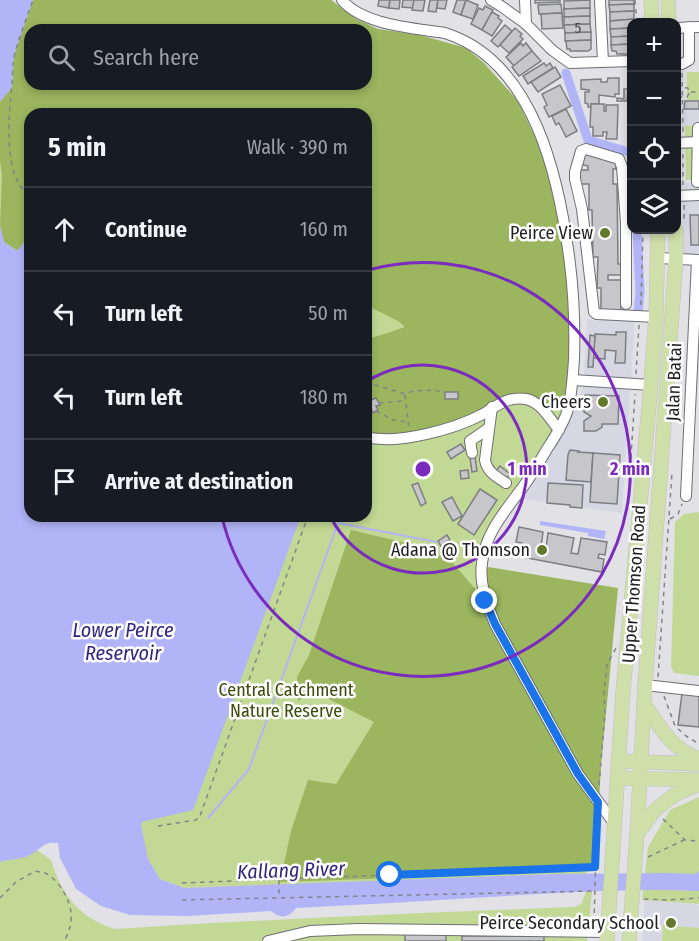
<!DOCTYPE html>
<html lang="en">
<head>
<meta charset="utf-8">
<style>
  :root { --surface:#171b24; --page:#242831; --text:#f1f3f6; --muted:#9ea1a6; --line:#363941 }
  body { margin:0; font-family:"Fira Sans Condensed",sans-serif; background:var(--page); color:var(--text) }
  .controls { position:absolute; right:18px; top:18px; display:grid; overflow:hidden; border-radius:12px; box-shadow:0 3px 9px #0003 }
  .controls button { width:54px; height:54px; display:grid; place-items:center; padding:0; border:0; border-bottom:2px solid var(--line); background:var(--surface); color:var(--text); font:30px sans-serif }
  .stop { position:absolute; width:18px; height:18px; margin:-14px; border:4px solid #1a73e8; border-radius:50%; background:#fff }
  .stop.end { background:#1a73e8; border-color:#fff; box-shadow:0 2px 6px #0008 }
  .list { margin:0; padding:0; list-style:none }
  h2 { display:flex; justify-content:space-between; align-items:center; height:78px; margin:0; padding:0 24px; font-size:26px }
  h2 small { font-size:20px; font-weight:400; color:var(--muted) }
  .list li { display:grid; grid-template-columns:39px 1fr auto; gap:18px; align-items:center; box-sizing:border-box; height:84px; padding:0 24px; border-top:2px solid var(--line) }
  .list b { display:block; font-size:22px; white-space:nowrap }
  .list em { font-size:20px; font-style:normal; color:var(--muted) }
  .icon { flex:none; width:33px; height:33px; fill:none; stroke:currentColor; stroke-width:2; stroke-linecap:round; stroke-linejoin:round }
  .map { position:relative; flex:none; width:699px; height:941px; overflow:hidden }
  .search { position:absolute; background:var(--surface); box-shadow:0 3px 9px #0003; left:24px; top:24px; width:348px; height:66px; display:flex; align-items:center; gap:15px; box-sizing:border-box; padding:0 21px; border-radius:18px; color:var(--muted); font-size:22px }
  .panel { position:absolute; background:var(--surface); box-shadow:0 3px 9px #0003; left:24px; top:108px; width:348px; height:414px; border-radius:18px }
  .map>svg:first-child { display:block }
</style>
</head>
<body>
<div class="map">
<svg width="699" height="941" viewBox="0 0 699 941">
  <rect width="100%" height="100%" fill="#e1e1e6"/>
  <!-- built -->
  <g fill="#d6d7e3">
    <path d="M684,100H699V125L683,126Z"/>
    <path d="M685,183L699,184V253L682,255Z"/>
    <path d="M587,319L635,321L622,513L522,499L583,388Z"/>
    <path d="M645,900L699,905V941H642Z"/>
  </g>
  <!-- green -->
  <g fill="#c2d995" fill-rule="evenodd">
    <path d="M0,0H332L345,18L396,36L569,297L570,362L564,406L559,430L495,531L489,552L488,566L481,579L485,601L474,588L585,866L587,874L184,888L160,879L148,859L52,842L46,843L37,850L51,860C62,895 79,918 115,929C268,919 422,913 575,907L581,904L586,892H592L587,941H0ZM30,30H366V84H30ZM30,114H366V516H30Z"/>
    <rect x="687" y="72" width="12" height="28"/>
    <path d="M699,125V180H686L685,126Z"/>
    <path d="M699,512V676L674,673L671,666L675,522L684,514Z"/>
    <path d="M699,797V904L642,900L648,847L670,810Z"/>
    <path d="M663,925L699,928V941H662Z"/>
  </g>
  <!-- forest -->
  <g fill="#9bb65f" fill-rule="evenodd">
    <path d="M33,0H331L356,19L378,29L420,35L466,48L484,63L518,101L548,164L567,266L570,363L566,407L537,403L518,399L424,432L398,435L372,434L366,431V340L405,327L398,321L368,306L366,307V114H30V235L18,251L4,242L0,226L2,175L0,161V102L12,87L14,55ZM30,30H366V84H30Z"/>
    <path d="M351,530L428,548L451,561L484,599L481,579L488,567L618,588L601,766L595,871L280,882L291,831L308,780L336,784L374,722L313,691L298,701L297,677L309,655Z"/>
  </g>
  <!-- water -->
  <g fill="#b1b5f8">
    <path d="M0,0H33L14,55L12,87L0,102Z"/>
    <path d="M0,226L4,242L17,251L30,235V516H301L193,810L142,822L141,825L148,859L160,879L184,888L556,874L668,873L695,874L699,871V891C629,888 559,893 488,897C424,901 360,905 296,908C289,918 280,919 271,911L187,916L130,915L101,906L76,889L60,858L58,843C42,841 41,850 28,856C19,860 9,859 0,862Z"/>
    <path d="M540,521L606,531L604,539L588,536V533L540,525Z"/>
  </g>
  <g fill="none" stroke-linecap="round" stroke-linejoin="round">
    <!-- stream -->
    <path stroke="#b1b5f8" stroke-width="2" d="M208,818L249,769L338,523L436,542"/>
    <!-- canal -->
    <g stroke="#b1b5f8" stroke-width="9">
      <path d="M566,73L588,140L632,153"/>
      <path d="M637,230L640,292L638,313"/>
    </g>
  </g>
  <!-- building -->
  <g fill="#c7c7cb" stroke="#7d7e82" stroke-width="1.5">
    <path d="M379,0H390L389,8L378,6Z"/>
    <path d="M390,0H400L399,9L389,8Z"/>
    <path d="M403,0H414L413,8L402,7Z"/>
    <path d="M414,0H425L423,11L412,10Z"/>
    <path d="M430,0H438L436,12L428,11Z"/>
    <path d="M438,0H447L445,9L437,8Z"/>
    <path d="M457,0H466L461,15L453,12Z"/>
    <path d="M466,0L478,5L473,19L461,15Z"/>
    <path d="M535,0H560V2L535,3Z"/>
    <path d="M590,0V8L564,9V1Z"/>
    <path d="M609,0H634V4L609,5Z"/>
    <path d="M561,4L562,13L539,14L538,5Z"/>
    <path d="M634,4V11L610,12L609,5Z"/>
    <path d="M485,6L493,10L482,30L471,24L479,8L483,10Z"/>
    <path d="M590,8V16L564,17V9Z"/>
    <path d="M634,11V19L610,21V12Z"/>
    <path d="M492,12L499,16L498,18L502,21L492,36L482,30Z"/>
    <path d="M562,13L563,28L542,29L541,14Z"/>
    <path d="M590,16V24L564,25V17Z"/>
    <path d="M634,19V22H632V28L610,29V21Z"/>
    <path d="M590,24L591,32L565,33L564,25Z"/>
    <path d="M505,25L512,31L498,47L491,41Z"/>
    <path d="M515,28L522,34L520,36L523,39L509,53L500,45Z"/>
    <path d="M632,28V36L611,37L610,29Z"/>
    <path d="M591,32V40L565,41V33Z"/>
    <path d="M632,36V44L611,45V37Z"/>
    <path d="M591,40V49L588,51H570V49H567L566,41Z"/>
    <path d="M521,43L523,46L526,43L532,51L514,66L506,57Z"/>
    <path d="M632,44L630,54H617L616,51H612L611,45Z"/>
    <path d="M532,51L541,61L519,76L512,67Z"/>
    <path d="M544,63L546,66L550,63L553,68L528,84L523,76Z"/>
    <path d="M555,67L561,77L538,92L531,82Z"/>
    <path d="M608,78H619V94H615V97L599,95V104H591V107H588V104L585,103V92H589V90L581,89V80L601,79V82H607Z"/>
    <path d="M560,85L571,106L549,117L544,107L547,105L542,94Z"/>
    <path d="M624,89H628L627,101H617V98L624,99Z"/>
    <path d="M685,101H699V109H684Z"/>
    <path d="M591,104H604V111H606V105H618L617,139H606L607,132H603V136H593V127H590Z"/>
    <path d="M566,109L577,131L566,137L559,123L556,125L552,116Z"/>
    <path d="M583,151L616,160V169H613V184H617L618,264H621V275H608V280H621V313H601V288H597L598,257H593L592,210H589V184H579L578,170H588V166L579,164Z"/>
    <path d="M690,215H699V245H691Z"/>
    <path d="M616,332H626L625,363H615L616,351L605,350V359L593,358L595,334L616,335Z"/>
    <path d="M590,335L595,336L593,367H588Z"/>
    <rect x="445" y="392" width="13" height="7"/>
    <path d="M585,395L619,396L618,424H602V427L596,431H584V421L591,416L584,412Z"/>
    <path d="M376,398L380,405L376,406L378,410L373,413L371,408L368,409L366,402Z"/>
    <path d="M461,444L465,450L451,459L447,452Z"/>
    <path d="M570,450L579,451L578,452L593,453L591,482L566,480L568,455Z"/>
    <path d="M593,453L620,455L617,504L590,502Z"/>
    <path d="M475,457L477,471L472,472L470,458Z"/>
    <path d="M500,466L510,474L506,480L495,472Z"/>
    <path d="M468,470L469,478L461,479L460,471Z"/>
    <path d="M418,483L426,503L421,506L412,485Z"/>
    <path d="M548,483L583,485L582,508L570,507V505L547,503Z"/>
    <path d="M480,489L497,500L474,535L458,524Z"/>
    <path d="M452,497L462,516L453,521L442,502Z"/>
    <path d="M519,527L543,532L541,547L546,548L548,533L574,538L571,553L578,554L581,538L607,542L605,555L599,554L598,558L604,559L602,572L511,555L513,545L521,546L522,543L516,542Z"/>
    <path d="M447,535L450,540L444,543L446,546L442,548L438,541Z"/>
    <path d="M682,693L699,695V727L678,725Z"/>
    <path d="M405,931L446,932V941H405Z"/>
    <rect x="462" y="936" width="82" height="5"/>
  </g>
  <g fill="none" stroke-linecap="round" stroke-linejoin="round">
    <!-- minor casing -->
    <g stroke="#6e6f73" stroke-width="12">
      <g id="minor">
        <path d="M342,0C362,25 414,28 445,33C536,62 560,182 570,264C574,296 575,327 574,359C573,376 572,393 568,409C564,423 555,437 547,449C540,461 533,473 525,484C508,508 485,532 482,563C479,584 487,604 495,624L578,774L614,823"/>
        <path d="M491,0L501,6L526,24L552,50L570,63L632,61"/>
        <path d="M525,0L526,24"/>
        <path d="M600,0L603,62"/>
        <path d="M676,28L699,27"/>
        <path d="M676,64H682L689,60V27"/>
        <path d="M676,143L698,142"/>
        <path d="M697,182L698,128"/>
        <path d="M676,196L699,195"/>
        <path d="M658,258L699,260"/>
        <path d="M626,304V223L622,167L619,159L586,149L581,151L575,172V179L582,209L594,312L597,314L656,317"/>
        <path d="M573,380L651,385"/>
        <path d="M492,407L485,460C487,472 497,477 506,483"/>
        <path d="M366,437C398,445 455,429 483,414C497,406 507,396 526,399C541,402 550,419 559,430"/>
        <path d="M472,453L470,441L489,428"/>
        <path d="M686,496L697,260"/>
        <path d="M645,685L699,691"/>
        <path d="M268,941L310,931L358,929L608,932"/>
      </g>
    </g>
    <!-- major casing -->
    <g stroke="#c0c0c1" stroke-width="15">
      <g id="major">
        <path d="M651,0L652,22"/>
        <path d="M668,0L669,22"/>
        <path d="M644,703C659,726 672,750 699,759"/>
        <path d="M618,761L699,764"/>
        <path d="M617,778L699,780"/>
        <path d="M637,834L654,811L674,795L699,784"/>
        <path d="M607,941L623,692L649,406L656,317L658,230"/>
        <path d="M629,941L637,834L645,685L676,259V230"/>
      </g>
    </g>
    <!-- path -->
    <g stroke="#848487" stroke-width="1.5" stroke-dasharray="4.5 4.5" stroke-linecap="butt">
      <path d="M635,0L637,22"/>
      <path d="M682,73L683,134"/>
      <path d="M676,87L688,88L690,92L687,97H676"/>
      <path d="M691,92H699"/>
      <path d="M683,154V185"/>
      <path d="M30,195C2,179 9,112 12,85C13,74 12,63 15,53C20,35 27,17 33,0"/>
      <path d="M684,205V221"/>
      <path d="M641,305L643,230"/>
      <path d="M636,374L639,325"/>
      <path d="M366,382L405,394L413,391L435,390L444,393"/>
      <path d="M405,395L409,429"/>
      <path d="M379,403L405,401"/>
      <path d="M366,407L367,406"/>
      <path d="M376,411L393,420L408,422"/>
      <path d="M628,503L635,394"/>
      <path d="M670,519L678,514L682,504"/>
      <path d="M658,677L672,473"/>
      <path d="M664,696L675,726L686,736L699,744"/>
      <path d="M599,785L605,713L604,691L607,664L616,648"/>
      <path d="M663,819L685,840L699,841"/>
      <path d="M158,826L196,820L200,816L308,516"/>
      <path d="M648,857L684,840"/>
      <path d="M279,880V896"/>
      <path d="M182,883L595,867"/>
      <path d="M0,898L16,882L35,871C38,872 42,872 45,873C58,879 70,899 71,913C72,923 69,933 64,941"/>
      <path d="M644,899L668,900L699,898"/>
      <path d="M182,900L594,891"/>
      <path d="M594,922L597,816"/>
    </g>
    <!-- minor -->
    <use href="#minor" stroke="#fff" stroke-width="10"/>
    <!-- major -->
    <use href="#major" stroke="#cedfa9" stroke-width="14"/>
  </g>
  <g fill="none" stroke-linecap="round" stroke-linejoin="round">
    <!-- route -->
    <path stroke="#1a73e8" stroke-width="8" d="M390,875L595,867L598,802L578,774L495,624L485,601"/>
  </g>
  <!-- distance rings -->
  <g fill="none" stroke="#7b2cbf" stroke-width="3">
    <path d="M366 382A104 104 0 1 1 330 516"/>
    <path d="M368 270A207 207 0 1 1 222 517"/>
  </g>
  <!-- markers -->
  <g fill="#62792a" stroke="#fff" stroke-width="2">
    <circle cx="605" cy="233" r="6"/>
    <circle cx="603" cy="402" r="6"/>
    <circle cx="542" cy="550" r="6"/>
    <circle cx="671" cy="923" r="6"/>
  </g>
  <g text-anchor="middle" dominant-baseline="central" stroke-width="5" stroke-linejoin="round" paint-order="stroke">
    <!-- number labels -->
    <g font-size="15" fill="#49494c">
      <text x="578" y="28">5</text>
    </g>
    <!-- poi labels -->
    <g font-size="18" fill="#1f1f21" stroke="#fff" text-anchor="end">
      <text x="593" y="233">Peirce View</text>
      <text x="591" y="402">Cheers</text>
      <text x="530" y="550">Adana @ Thomson</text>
      <text x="659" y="923">Peirce Secondary School</text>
    </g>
    <!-- street labels -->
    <g font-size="18" fill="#1f1f21" stroke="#fff">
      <text transform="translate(674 382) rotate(-88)">Jalan Batai</text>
      <text transform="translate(634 584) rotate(-86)">Upper Thomson Road</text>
    </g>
    <!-- park labels -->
    <g font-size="18" fill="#3b4b0a" stroke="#fff">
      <text x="286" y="690">Central Catchment<tspan x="286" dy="21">Nature Reserve</tspan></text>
    </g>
    <!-- water labels -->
    <g font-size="20" font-style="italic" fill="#312481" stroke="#fff">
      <text x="123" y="630">Lower Peirce<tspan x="123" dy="23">Reservoir</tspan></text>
      <text transform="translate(291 870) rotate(-2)">Kallang River</text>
    </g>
  </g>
  <circle cx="423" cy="469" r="9" fill="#7b2cbf" stroke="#fff" stroke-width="3"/>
  <g font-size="18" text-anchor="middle" font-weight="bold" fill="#7b2cbf" stroke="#fff" stroke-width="5" stroke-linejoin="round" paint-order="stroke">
    <text x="527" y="475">1 min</text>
    <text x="630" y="475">2 min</text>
  </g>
</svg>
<div class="controls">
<button>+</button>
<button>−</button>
<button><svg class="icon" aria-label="locate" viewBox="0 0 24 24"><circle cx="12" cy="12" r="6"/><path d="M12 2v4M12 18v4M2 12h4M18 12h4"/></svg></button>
<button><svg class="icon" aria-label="layers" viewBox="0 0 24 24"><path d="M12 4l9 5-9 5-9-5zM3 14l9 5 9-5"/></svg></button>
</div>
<div class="stop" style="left:390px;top:875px"></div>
<div class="stop end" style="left:485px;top:601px"></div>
<div class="search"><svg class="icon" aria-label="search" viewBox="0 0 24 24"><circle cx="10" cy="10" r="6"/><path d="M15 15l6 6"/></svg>Search here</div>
<section class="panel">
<h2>5 min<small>Walk · 390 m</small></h2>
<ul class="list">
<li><svg class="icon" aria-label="ahead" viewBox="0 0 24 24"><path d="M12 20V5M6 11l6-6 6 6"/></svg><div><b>Continue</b></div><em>160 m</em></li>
<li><svg class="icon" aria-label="left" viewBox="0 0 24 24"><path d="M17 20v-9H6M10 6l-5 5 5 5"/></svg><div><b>Turn left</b></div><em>50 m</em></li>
<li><svg class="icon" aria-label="left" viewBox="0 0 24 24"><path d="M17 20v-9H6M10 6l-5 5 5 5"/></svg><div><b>Turn left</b></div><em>180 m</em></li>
<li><svg class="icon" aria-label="arrive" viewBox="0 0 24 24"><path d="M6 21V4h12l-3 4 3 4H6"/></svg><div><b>Arrive at destination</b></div></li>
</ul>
</section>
</div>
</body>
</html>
